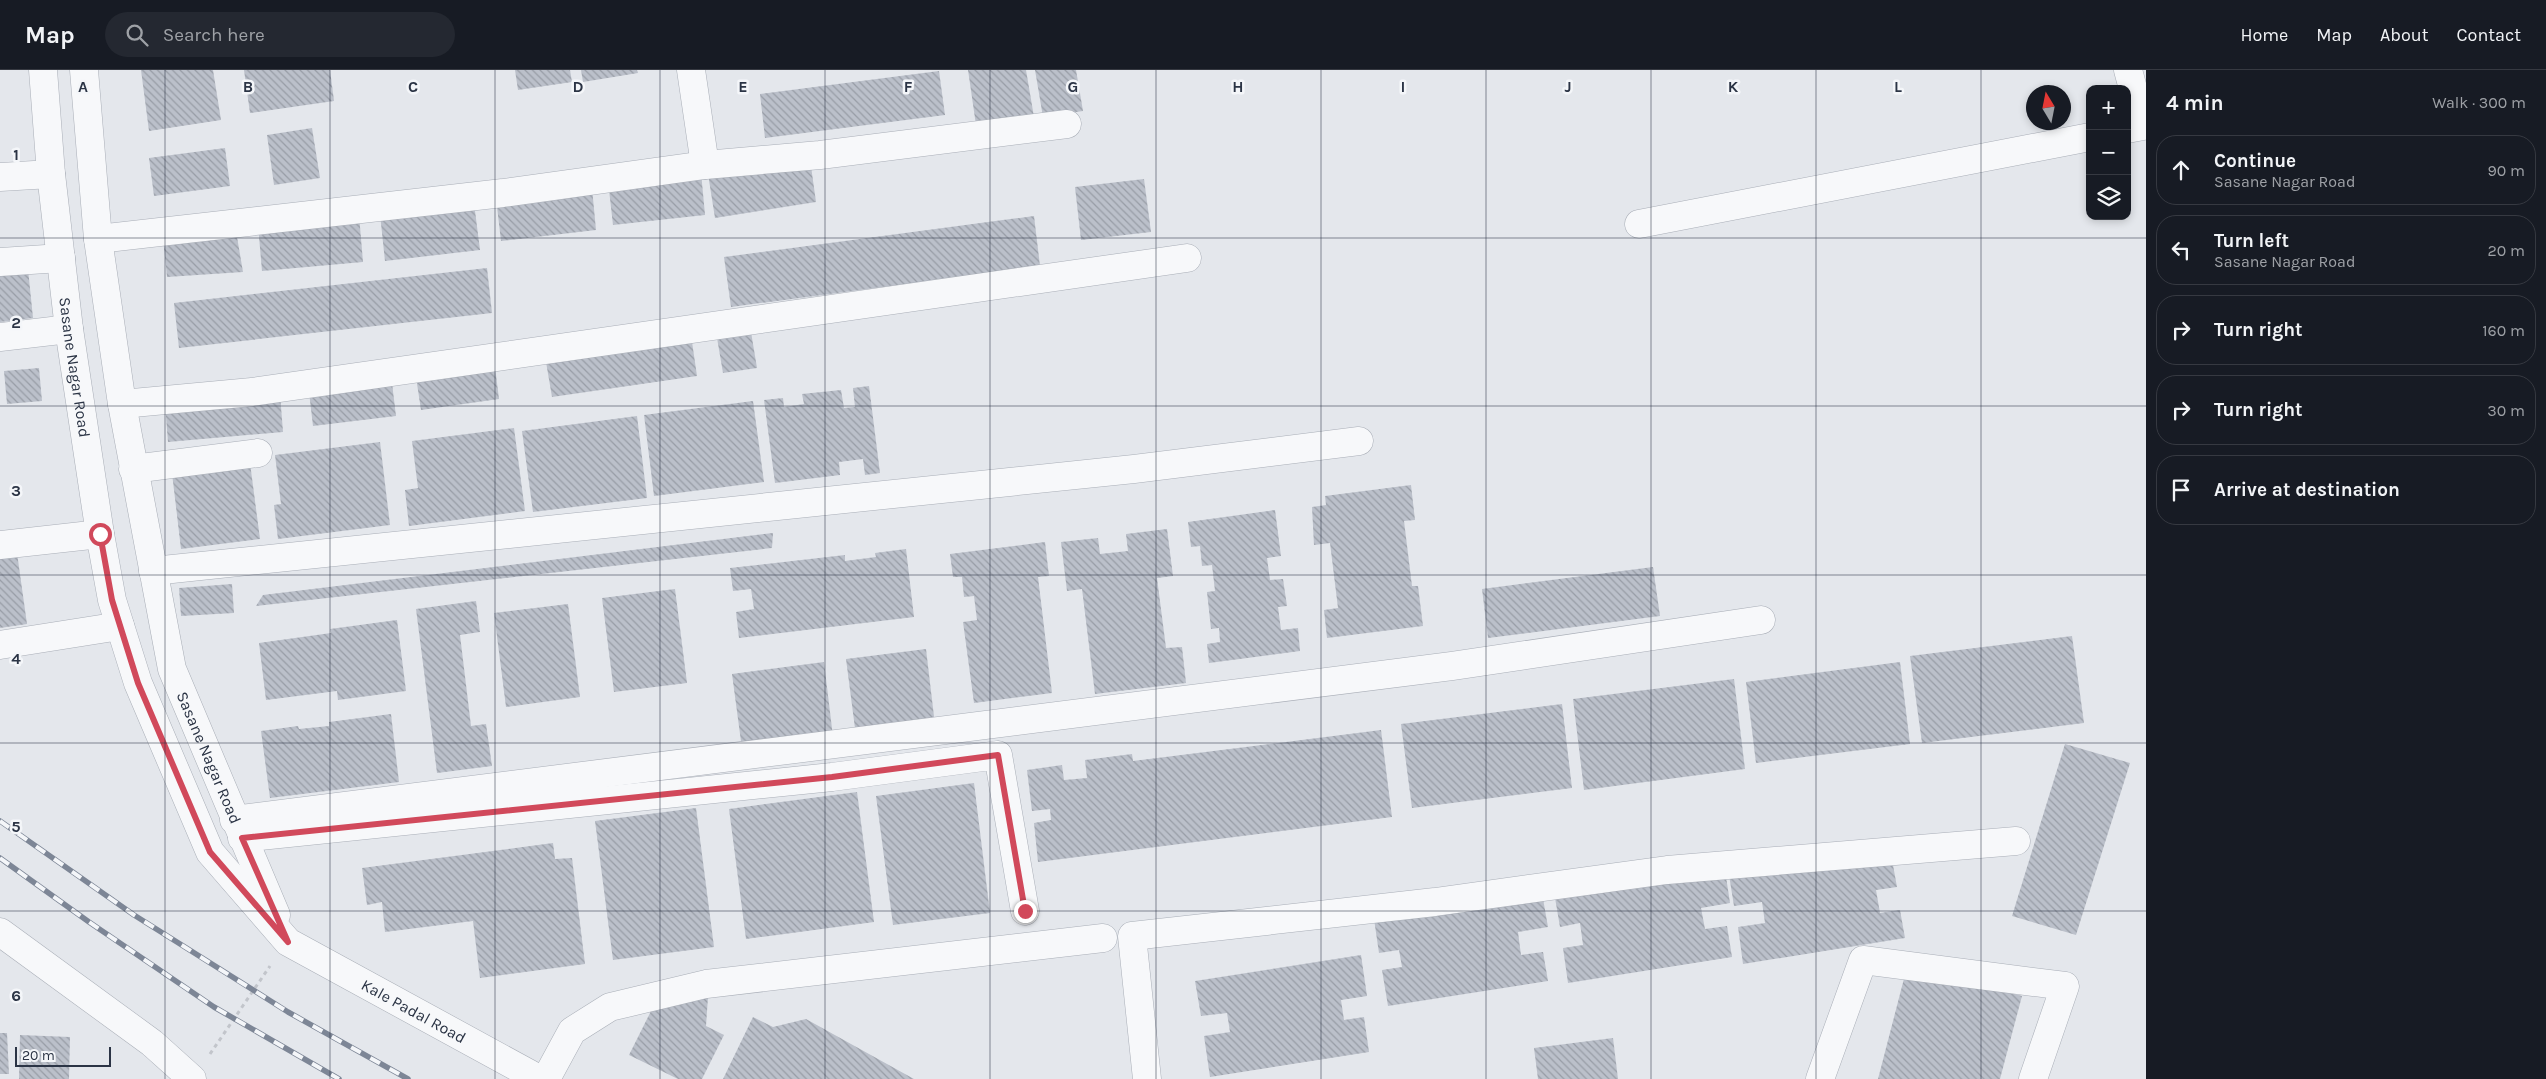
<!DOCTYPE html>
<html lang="en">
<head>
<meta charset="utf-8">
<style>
  :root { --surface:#171b24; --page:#242831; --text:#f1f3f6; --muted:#9ea1a6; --line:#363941 }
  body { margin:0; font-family:Karla,sans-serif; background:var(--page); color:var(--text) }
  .controls { position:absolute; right:15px; top:15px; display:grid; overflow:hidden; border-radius:10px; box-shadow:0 2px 8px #0003 }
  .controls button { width:45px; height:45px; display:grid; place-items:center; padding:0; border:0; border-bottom:1px solid var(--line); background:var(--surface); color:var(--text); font:25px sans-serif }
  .compass { position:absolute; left:2026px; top:15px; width:45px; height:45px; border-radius:50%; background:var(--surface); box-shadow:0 2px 8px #0003; rotate:350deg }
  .scale { position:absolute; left:15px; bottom:12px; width:96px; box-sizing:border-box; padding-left:5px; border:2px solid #2b3445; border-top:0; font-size:14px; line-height:18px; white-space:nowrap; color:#2b3445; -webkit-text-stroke:4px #f4f6f9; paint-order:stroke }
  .stop { position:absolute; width:15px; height:15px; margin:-11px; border:4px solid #d1495b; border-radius:50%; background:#fff }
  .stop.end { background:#d1495b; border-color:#fff; box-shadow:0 1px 5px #0008 }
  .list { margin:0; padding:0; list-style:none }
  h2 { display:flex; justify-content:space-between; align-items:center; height:65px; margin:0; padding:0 20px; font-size:21px }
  h2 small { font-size:16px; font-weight:400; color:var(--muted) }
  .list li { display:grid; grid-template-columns:32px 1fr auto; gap:15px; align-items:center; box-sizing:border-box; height:70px; margin:0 10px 10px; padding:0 10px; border:1px solid var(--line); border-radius:20px }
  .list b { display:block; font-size:19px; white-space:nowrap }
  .list p { margin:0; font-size:16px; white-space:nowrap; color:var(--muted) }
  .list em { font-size:16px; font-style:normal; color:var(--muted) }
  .icon { flex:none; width:28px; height:28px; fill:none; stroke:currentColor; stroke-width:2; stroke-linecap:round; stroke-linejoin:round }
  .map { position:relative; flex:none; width:2146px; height:1009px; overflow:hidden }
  header { display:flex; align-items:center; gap:30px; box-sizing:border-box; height:70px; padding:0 25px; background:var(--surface); border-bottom:1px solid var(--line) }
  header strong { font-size:24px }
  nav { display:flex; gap:28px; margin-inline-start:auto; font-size:18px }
  .search { width:350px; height:45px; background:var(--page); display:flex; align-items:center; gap:12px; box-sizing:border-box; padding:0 18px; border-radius:28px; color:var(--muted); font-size:19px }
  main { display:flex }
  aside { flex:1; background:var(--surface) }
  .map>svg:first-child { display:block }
</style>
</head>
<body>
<header>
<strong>Map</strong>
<div class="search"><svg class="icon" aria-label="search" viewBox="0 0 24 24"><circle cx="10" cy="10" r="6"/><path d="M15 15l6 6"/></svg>Search here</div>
<nav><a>Home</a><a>Map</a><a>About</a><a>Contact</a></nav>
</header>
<main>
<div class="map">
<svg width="2146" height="1009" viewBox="0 0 2146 1009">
  <defs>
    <pattern id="building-back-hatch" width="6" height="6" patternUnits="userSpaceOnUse" patternTransform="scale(1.25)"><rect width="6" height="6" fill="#bbc0ca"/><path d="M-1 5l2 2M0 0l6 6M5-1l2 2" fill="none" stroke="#989da6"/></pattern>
  </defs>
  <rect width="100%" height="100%" fill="#e4e7ec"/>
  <!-- building -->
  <g fill="url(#building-back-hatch)">
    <path d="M141,0H213L221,50L149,61Z"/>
    <path d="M244,0H330L334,31L250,43Z"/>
    <path d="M515,0H570L572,12L518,20Z"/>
    <path d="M581,0H637L638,3L583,12Z"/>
    <path d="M968,0H1026L1034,47L976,55Z"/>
    <path d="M1035,0H1076L1083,41L1043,47Z"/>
    <path d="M939,1L945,45L765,68L760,24Z"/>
    <path d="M312,58L320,108L274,115L267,65Z"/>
    <path d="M225,78L230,116L154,126L149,88Z"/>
    <path d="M810,89L816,132L715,148L708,104Z"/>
    <path d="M701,102L705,145L613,155L608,111Z"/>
    <path d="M1144,109L1151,162L1081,170L1075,117Z"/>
    <path d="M592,118L596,160L501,171L496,128Z"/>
    <path d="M474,133L480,180L385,191L380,144Z"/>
    <path d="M359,145L363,192L262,201L258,155Z"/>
    <path d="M1034,146L1040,196L731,237L724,187Z"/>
    <path d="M236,161L243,202L167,207L163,168Z"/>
    <path d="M487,198L492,243L179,278L174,233Z"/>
    <path d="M28,199L33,248L0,252V202Z"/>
    <path d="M750,256L757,298L723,303L716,262Z"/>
    <path d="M691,265L697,306L552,327L545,286Z"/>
    <path d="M495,297L499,329L421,340L416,307Z"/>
    <path d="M39,298L42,331L7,334L4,301Z"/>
    <path d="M392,313L396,346L313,356L309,322Z"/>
    <path d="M869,316L880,403L865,405L863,389L839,392L840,405L775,413L764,330L783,328L784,337L804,334L802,324L841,320L844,338L855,337L853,318Z"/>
    <path d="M280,324L283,362L168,372L165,334Z"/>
    <path d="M753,331L764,412L654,426L644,345Z"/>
    <path d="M637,346L647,428L533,442L522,361Z"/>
    <path d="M514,358L525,441L409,456L405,420L418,418L412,371Z"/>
    <path d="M380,372L390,455L278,469L274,435L281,434L275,385Z"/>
    <path d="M250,393L260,469L181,479L172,403Z"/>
    <path d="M1411,415L1415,450L1404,451L1412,516H1418L1423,556L1327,568L1324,540L1338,538L1330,473L1314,475L1312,437L1326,435L1325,426Z"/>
    <path d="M1275,440L1281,486L1267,488L1270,510L1283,509L1287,536L1278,537L1281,560L1298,558L1300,581L1209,593L1207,574L1220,572L1219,558L1211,559L1207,522L1215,521L1212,495L1202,496L1200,476L1191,477L1188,452Z"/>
    <path d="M1167,459L1173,506L1157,508L1166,578L1182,577L1186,613L1095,624L1082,519L1067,521L1061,472L1098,468L1100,484L1128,481L1126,464Z"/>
    <path d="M773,463L772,478L256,536L263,525Z"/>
    <path d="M1045,472L1049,506L1038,507L1052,623L974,633L963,552L977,550L974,526L964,527L962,507H953L950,484Z"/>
    <path d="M906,479L914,547L739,568L736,542L754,539L751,519L733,521L730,498L845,485V491L876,487L875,483Z"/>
    <path d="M17,483L27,554L0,558V484Z"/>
    <path d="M1653,497L1660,546L1488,568L1482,519Z"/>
    <path d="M232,514L234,543L181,546L179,518Z"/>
    <path d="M675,519L687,613L614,622L602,528Z"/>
    <path d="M476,531L480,562L460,565L471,656L486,654L492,696L437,703L416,539Z"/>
    <path d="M568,534L580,627L506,637L494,543Z"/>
    <path d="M397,550L406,621L338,630L337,621L266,630L259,573L331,563L330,559Z"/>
    <path d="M2072,566L2084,653L1922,673L1910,586Z"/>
    <path d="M926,579L935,655L856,666L846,589Z"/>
    <path d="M824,592L833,667L742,679L732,604Z"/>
    <path d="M1900,592L1910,674L1756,693L1746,612Z"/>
    <path d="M1734,609L1745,699L1584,720L1573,629Z"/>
    <path d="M1562,634L1572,718L1412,738L1401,654Z"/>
    <path d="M391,644L399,712L270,728L261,661L298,656L299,659L329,656V652Z"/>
    <path d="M1381,660L1392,747L1038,792L1034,753L1051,750L1050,739L1032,741L1027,700L1062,695L1064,710L1087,708L1085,690L1132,684L1133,691Z"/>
    <path d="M2065,674L2130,693L2076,865L2012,846Z"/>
    <path d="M974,713L990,843L893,855L876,726Z"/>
    <path d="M857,722L874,852L746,869L729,739Z"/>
    <path d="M696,738L714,877L613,890L595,751Z"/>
    <path d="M553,773L555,789L572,788L585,894L480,908L473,851L385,862L382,832L367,835L362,798Z"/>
    <path d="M1891,784L1897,817L1876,820L1880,843L1900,840L1905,868L1743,894L1738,857L1765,853L1762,832L1734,836L1729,805Z"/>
    <path d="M1725,800L1730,833L1701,838L1705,859L1727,856L1732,887L1568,913L1563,878L1583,875L1580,853L1560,857L1554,822Z"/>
    <path d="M1542,823L1548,857L1518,862L1521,885L1543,882L1548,911L1388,936L1382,900L1402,897L1399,880L1379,883L1374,849Z"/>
    <path d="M1361,885L1367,926L1341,930L1344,950L1364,947L1369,982L1210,1007L1204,966L1230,962L1227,943L1201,946L1195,911Z"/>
    <path d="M1907,897L2022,926L2000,1009H1878Z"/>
    <path d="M708,927L706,956L724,965L702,1009H678L629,985L651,941Z"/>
    <path d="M753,947L773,957L806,949L914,1009H723Z"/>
    <path d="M0,963H7L9,1004H0Z"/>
    <path d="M20,965L70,967L69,1009H19Z"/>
    <path d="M1613,968L1618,1009H1538L1534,978Z"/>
  </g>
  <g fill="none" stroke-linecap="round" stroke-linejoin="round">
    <!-- minor casing -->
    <g stroke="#a9aeb7" stroke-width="29">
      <g id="minor">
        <path id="s1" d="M43,0L51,104L69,259L100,464L112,530L138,613L210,782L288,872L539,1009"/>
        <path id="s2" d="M84,0L98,169L122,334L172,599L276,845"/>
        <path d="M691,0L705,95"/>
        <path d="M2127,59L2143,56L2128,0"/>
        <path d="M0,107L51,104"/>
        <path d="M1639,154L2090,67"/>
        <path d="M98,169L503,123L705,95L820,85L1067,54"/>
        <path d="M0,192L61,188"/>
        <path d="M0,267L69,259"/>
        <path d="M122,334L252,322L1187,188"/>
        <path d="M133,399L258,383"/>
        <path d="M0,475L100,464"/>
        <path d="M153,501L1134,399L1359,371"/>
        <path d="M0,575L120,556"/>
        <path d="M234,750L1452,596L1761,550"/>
        <path d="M242,768L832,707L998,685L1025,841"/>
        <path d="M0,862L152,973L192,1009"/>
        <path d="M546,1009L572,961L610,937L706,914L1103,868"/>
        <path d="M1147,1009L1132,866L1435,832L1667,800L2016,771"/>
        <path d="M1820,1009L1863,890L2065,916L2033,1009"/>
      </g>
    </g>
    <!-- path -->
    <path stroke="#c2c5cb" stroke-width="3" stroke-dasharray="4 4" stroke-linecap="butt" d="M210,984L270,896"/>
    <!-- minor -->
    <use href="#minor" stroke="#f7f8fa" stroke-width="28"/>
    <!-- rail casing -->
    <g stroke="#7d8696" stroke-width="5.5">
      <g id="rail">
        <path d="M0,751L134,845L288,942L408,1009"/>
        <path d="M0,788L89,852L214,937L339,1009"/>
      </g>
    </g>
    <!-- rail -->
    <use href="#rail" stroke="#f4f6f9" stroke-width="4" stroke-dasharray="11" stroke-linecap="butt"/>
  </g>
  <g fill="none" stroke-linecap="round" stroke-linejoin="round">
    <!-- route -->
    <path stroke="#d1495b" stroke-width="6" d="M100,464L112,530L138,613L210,782L288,872L242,768L832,707L998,685L1025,841"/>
  </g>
  <!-- grid -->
  <path fill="none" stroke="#2b3445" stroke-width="1" stroke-opacity="0.55" d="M165,0V1009M330,0V1009M495,0V1009M660,0V1009M825,0V1009M990,0V1009M1156,0V1009M1321,0V1009M1486,0V1009M1651,0V1009M1816,0V1009M1981,0V1009M0,168H2146M0,336H2146M0,505H2146M0,673H2146M0,841H2146"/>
  <g text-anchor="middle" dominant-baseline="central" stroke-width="5" stroke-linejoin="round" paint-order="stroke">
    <!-- street labels -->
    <g font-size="16" fill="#2b3445" stroke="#f4f6f9">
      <text stroke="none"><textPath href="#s1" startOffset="299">Sasane Nagar Road</textPath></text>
      <text stroke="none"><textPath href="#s2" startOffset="702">Sasane Nagar Road</textPath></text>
      <text stroke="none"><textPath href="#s1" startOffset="1068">Kale Padal Road</textPath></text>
    </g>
  </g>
  <g font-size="16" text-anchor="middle" font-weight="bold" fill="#2b3445" stroke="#f4f6f9" stroke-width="5" stroke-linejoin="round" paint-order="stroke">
    <text x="83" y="22">A</text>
    <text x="248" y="22">B</text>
    <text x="413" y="22">C</text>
    <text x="578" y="22">D</text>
    <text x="743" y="22">E</text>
    <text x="908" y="22">F</text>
    <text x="1073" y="22">G</text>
    <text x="1238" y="22">H</text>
    <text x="1403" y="22">I</text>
    <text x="1568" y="22">J</text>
    <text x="1733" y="22">K</text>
    <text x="1898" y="22">L</text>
    <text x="16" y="90">1</text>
    <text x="16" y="258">2</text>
    <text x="16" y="426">3</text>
    <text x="16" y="594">4</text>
    <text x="16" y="762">5</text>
    <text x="16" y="931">6</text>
  </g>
</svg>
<div class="controls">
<button>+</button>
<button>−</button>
<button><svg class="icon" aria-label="layers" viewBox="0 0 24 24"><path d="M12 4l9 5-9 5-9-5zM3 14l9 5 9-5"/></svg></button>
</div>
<svg class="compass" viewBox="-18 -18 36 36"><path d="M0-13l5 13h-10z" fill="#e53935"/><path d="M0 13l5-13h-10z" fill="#9ea1a6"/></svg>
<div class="scale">20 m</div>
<div class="stop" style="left:100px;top:464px"></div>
<div class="stop end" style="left:1025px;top:841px"></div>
</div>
<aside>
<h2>4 min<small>Walk · 300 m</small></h2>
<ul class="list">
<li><svg class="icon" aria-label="ahead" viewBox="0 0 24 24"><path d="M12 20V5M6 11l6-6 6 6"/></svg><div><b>Continue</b><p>Sasane Nagar Road</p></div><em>90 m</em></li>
<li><svg class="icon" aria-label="left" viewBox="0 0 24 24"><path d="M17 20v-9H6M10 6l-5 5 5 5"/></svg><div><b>Turn left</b><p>Sasane Nagar Road</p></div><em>20 m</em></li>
<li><svg class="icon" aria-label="right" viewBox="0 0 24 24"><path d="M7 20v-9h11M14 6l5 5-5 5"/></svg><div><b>Turn right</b></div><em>160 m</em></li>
<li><svg class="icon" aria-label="right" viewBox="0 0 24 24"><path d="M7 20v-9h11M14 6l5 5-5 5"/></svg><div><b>Turn right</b></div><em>30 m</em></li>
<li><svg class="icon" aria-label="arrive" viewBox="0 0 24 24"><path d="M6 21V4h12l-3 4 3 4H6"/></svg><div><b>Arrive at destination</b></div></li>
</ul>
</aside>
</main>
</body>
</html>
